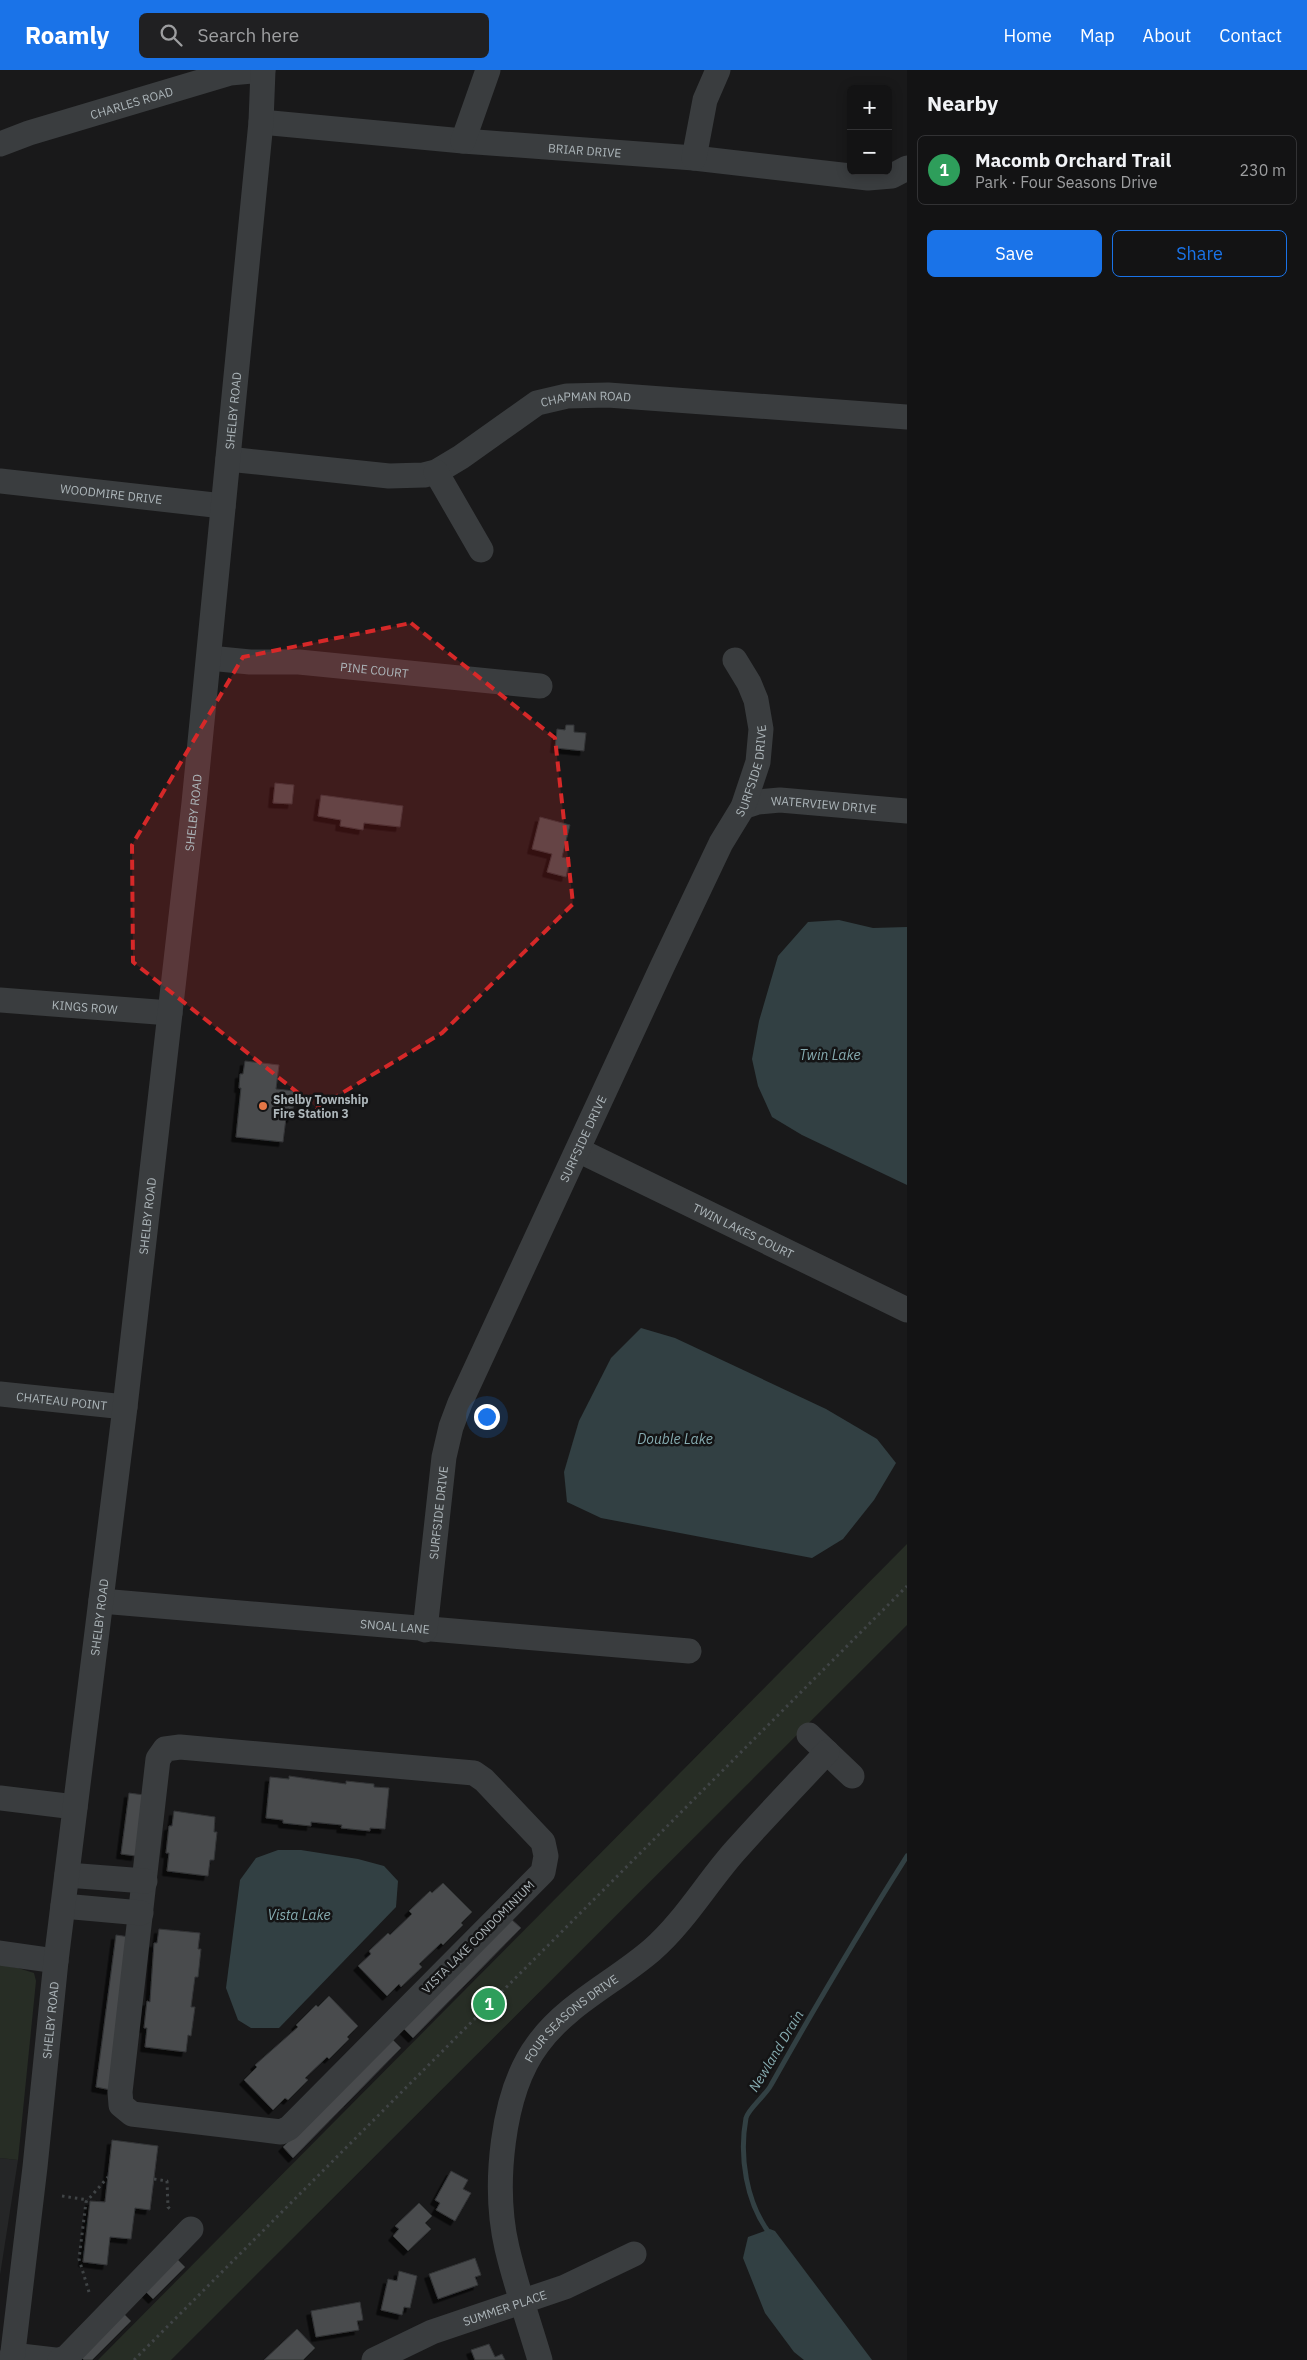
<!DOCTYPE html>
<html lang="en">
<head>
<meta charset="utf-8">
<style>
  :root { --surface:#131314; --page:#202022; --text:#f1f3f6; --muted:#9d9ea0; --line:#323234; --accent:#1a73e8 }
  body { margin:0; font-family:"IBM Plex Sans",sans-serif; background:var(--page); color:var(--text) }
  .controls { position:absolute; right:15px; top:15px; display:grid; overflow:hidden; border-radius:8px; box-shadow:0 2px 12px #0003 }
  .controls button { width:45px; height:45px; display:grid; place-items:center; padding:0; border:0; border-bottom:1px solid var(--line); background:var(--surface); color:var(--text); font:25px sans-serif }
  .you { position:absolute; left:486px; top:1346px; width:18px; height:18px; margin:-12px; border:4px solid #fff; border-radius:50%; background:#1a73e8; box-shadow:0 0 0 8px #1a73e833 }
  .badge { display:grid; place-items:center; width:32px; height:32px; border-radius:50%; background:var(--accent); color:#fff; font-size:16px; font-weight:700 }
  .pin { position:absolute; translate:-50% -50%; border:2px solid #fff; box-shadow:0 1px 5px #0006 }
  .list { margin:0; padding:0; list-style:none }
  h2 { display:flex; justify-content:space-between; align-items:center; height:65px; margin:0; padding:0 20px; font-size:21px }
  h2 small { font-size:16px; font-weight:400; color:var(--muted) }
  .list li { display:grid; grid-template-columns:32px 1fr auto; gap:15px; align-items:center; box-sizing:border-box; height:70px; margin:0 10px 10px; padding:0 10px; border:1px solid var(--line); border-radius:8px }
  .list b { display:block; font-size:19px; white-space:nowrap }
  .list p { margin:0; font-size:16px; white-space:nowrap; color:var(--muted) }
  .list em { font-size:16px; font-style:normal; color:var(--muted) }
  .actions { display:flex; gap:10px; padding:15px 20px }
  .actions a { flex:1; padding:11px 0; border:1px solid var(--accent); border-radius:8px; text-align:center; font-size:18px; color:var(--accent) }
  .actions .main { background:var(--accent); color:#fff }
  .icon { flex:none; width:28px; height:28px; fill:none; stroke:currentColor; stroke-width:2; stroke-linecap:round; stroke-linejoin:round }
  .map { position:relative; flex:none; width:907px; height:2290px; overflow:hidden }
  header { display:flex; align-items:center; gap:30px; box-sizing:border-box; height:70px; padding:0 25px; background:var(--accent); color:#fff }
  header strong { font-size:24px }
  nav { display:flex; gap:28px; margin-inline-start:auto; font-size:18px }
  .search { width:350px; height:45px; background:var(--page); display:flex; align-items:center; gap:12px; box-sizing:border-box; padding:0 18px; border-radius:8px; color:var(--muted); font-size:19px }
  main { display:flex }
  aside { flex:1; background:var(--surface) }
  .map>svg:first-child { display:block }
</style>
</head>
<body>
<header>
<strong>Roamly</strong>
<div class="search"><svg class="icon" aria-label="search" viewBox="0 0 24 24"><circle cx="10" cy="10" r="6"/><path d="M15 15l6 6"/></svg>Search here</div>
<nav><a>Home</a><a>Map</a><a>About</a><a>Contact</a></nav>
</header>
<main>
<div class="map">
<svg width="907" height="2290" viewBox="0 0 907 2290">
  <defs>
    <filter id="shadow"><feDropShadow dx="-4.5" dy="4.5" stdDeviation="0" flood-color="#0009"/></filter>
  </defs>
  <rect width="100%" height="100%" fill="#19191a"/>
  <!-- built -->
  <path fill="#252627" d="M0,2088L18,2090L0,2205Z"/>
  <!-- green -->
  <g fill="#272d25">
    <path d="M907,1474V1555L171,2290H98Z"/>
    <path d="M0,1895L18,1898L34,1903L36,1911L18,2090L0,2088Z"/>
  </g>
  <!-- water -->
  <g fill="#324043">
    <path d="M839,850L873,858L907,857V1115L802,1065L772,1047L758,1016L752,989L759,951L778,886L808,852Z"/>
    <path d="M641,1258L675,1268L826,1339L877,1369L896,1393L874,1430L843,1469L812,1488L601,1448L567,1432L564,1402L579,1351L611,1288Z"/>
    <path d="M278,1780H301L358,1789L384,1796L398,1811L396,1837L279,1958H251L238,1950L226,1918L240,1810L256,1788Z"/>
    <path d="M770,2159L775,2161L872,2290H804L794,2282L765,2243L743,2188L748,2167Z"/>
  </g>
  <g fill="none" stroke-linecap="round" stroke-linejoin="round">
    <!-- stream -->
    <path stroke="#324043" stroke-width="5" d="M770,2164C746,2133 739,2086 746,2048C748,2039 766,2025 771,2015C815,1937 859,1862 907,1786"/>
  </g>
  <!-- building -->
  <g fill="#484b4d" stroke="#333436" filter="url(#shadow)">
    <path d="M566,655H574V662L586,663L584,681L555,678L557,659L565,660Z"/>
    <path d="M275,713L294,715L292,734L273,733Z"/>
    <path d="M321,725L403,736L400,757L364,753L363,760L340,756L341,750L318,746Z"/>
    <path d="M540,747L570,755L562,787L570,789L566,807L547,802L552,784L532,779Z"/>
    <path d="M245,991L279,995L276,1019L295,1021L292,1048H286L283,1072L236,1067L241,1018H239L240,1004H243Z"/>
    <path d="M289,1706L346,1714V1711L374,1714V1717L389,1718L385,1759L370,1758V1761L341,1758L342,1755L311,1752V1756L283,1753V1750L266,1748L270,1707L289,1709Z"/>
    <path d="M129,1723L144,1725L136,1786L121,1784Z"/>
    <path d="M174,1741L215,1747L214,1762H217L214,1790H210L208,1806L167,1801L169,1783H166L169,1756H172Z"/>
    <path d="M443,1813L472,1842L461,1853L463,1855L443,1875L441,1873L419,1894L422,1897L401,1917L399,1914L387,1926L358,1896L371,1884L369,1881L388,1863L390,1865L412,1844L409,1841L430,1821L432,1823Z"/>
    <path d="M510,1848L521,1858L413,1968L402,1957Z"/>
    <path d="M159,1859L200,1863L198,1879H201L198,1907H195L191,1937H195L191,1966L188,1965L186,1982L145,1977L147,1958H144L147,1931L150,1932L154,1873H157Z"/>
    <path d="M116,1865L130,1867L111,2020L96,2017Z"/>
    <path d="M329,1926L358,1956L347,1967L349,1969L329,1989L327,1987L305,2008L308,2010L288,2030L285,2028L273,2040L244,2010L257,1997L255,1995L298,1957L296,1955L316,1935L318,1937Z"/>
    <path d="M391,1968L401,1978L293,2088L283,2077Z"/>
    <path d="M112,2070L158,2076L150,2140L135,2138L131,2169L110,2167L107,2195L83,2192L90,2131L105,2132Z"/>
    <path d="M451,2101L468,2110L463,2119L471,2123L455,2151L436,2140L440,2133L435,2130Z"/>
    <path d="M419,2133L432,2146L425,2153L431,2159L408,2181L393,2166L399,2159L395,2156Z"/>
    <path d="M176,2188L185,2197L153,2229L144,2220Z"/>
    <path d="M475,2188L481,2205L475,2207L478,2215L438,2229L429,2204Z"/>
    <path d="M399,2201L417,2206L410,2238L404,2237L402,2245L381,2240L388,2209L397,2211Z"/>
    <path d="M360,2232L363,2250L357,2251L359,2260L316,2267L311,2241Z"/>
    <path d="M122,2242L131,2251L92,2290H84L79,2285Z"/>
    <path d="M297,2259L315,2278L303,2290H264Z"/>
    <path d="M489,2274L495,2287L502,2284L505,2290H475L471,2280Z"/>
  </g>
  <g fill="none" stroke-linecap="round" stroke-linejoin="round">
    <!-- path -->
    <g stroke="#404446" stroke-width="3" stroke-dasharray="2.5 4" stroke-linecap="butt">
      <path d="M154,2109L167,2111L168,2137L171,2140"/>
      <path d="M62,2126L88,2130"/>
      <path d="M89,2222L79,2189L86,2132L108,2107"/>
      <path d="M134,2290L907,1516"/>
    </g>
    <!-- minor -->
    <g stroke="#3a3d3f" stroke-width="25">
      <path id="s1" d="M261,52L463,71L694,88L868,108L892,106L907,98"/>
      <path d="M463,71L488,0"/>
      <path id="s2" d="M0,74L29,63L230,3L263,0"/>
      <path d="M694,88L705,30L718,0"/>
      <path id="s3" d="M228,389L389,406L424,405L436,402L461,387L537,333L567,326L608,325L907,347"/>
      <path d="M436,402L481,480"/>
      <path id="s4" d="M0,411L223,436"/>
      <path id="s5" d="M209,588L250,592H299L540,616"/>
      <path id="s6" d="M743,737L758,732L780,730L907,741"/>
      <path id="s7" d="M0,930L170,943"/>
      <path id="s8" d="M578,1080L907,1240"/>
      <path id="s9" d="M0,1324L125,1337"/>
      <path id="s10" d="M101,1531L689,1581"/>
      <path id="s11" d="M425,1560L444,1387L451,1357L460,1333L662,897L721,773L743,737L758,692L761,659L756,630L749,613L735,590"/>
      <path d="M809,1665L852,1706"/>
      <path d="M180,1677L474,1703L484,1710L543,1772L546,1786L543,1802L289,2058L281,2062L132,2044L121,2035L120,2022L158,1689L165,1679Z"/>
      <path d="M0,1728L75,1737"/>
      <path d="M67,1805L145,1811"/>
      <path d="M63,1836L141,1843"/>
      <path d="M0,1883L56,1891"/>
      <path d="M12,2285L55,2290"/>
      <path id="s12" d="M12,2290L35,2097L56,1891L125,1337L194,733L261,52L263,0"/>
      <path d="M60,2290L67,2287L191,2159"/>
      <path id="s13" d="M374,2290L432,2262L565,2217L634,2184"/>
      <path id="s14" d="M540,2290C529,2253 516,2216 507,2178C493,2118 501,2023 538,1974C567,1934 615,1912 652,1880C684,1852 706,1814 734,1782C764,1748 796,1715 827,1682"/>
    </g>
  </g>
  <!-- marked area -->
  <path fill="#d62828" fill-opacity="0.2" stroke="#d62828" stroke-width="4" stroke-dasharray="10 6" stroke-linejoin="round" d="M411,553L555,668L573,834L442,963L317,1038L133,892L132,775L243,587Z"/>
  <!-- markers -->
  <circle fill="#e57746" stroke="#141415" stroke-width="2" cx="263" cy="1036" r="5"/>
  <g text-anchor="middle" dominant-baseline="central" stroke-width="5" stroke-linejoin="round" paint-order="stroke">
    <!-- street labels -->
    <g font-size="12" fill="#acb5b9" stroke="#141415">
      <text stroke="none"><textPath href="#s2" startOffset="138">CHARLES ROAD</textPath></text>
      <text stroke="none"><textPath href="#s1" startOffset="325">BRIAR DRIVE</textPath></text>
      <text stroke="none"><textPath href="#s3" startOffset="381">CHAPMAN ROAD</textPath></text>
      <text stroke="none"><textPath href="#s12" startOffset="1962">SHELBY ROAD</textPath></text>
      <text stroke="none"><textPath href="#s4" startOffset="112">WOODMIRE DRIVE</textPath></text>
      <text stroke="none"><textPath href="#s5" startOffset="166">PINE COURT</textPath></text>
      <text stroke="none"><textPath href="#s11" startOffset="928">SURFSIDE DRIVE</textPath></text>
      <text stroke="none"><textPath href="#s6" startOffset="82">WATERVIEW DRIVE</textPath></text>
      <text stroke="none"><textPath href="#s12" startOffset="1558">SHELBY ROAD</textPath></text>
      <text stroke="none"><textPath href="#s7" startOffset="85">KINGS ROW</textPath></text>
      <text stroke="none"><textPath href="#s11" startOffset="522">SURFSIDE DRIVE</textPath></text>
      <text stroke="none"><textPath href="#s12" startOffset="1152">SHELBY ROAD</textPath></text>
      <text stroke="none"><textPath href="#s8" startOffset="184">TWIN LAKES COURT</textPath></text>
      <text stroke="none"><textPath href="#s9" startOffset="62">CHATEAU POINT</textPath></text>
      <text stroke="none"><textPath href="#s11" startOffset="118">SURFSIDE DRIVE</textPath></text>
      <text stroke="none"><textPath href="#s12" startOffset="748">SHELBY ROAD</textPath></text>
      <text stroke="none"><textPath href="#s10" startOffset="295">SNOAL LANE</textPath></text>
      <text transform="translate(478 1867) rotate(-45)">VISTA LAKE CONDOMINIUM</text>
      <text stroke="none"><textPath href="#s14" startOffset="370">FOUR SEASONS DRIVE</textPath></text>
      <text stroke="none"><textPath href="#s12" startOffset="342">SHELBY ROAD</textPath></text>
      <text stroke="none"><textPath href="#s13" startOffset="141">SUMMER PLACE</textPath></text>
    </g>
    <!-- poi labels -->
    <g font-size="12" font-weight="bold" fill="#acb5b9" stroke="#141415" text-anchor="start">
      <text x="273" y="1029">Shelby Township<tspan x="273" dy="14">Fire Station 3</tspan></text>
    </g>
    <!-- water labels -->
    <g font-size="14" font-style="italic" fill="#86acb1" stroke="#141415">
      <text x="830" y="985">Twin Lake</text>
      <text x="675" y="1369">Double Lake</text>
      <text x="299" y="1845">Vista Lake</text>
      <text transform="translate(776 1981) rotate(-59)">Newland Drain</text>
    </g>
  </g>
</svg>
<div class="controls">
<button>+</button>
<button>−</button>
</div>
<div class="you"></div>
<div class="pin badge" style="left:489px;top:1934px;background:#2e9e5b">1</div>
</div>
<aside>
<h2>Nearby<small></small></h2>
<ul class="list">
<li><span class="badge" style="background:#2e9e5b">1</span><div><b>Macomb Orchard Trail</b><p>Park · Four Seasons Drive</p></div><em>230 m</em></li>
</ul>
<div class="actions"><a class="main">Save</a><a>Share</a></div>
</aside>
</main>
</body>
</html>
